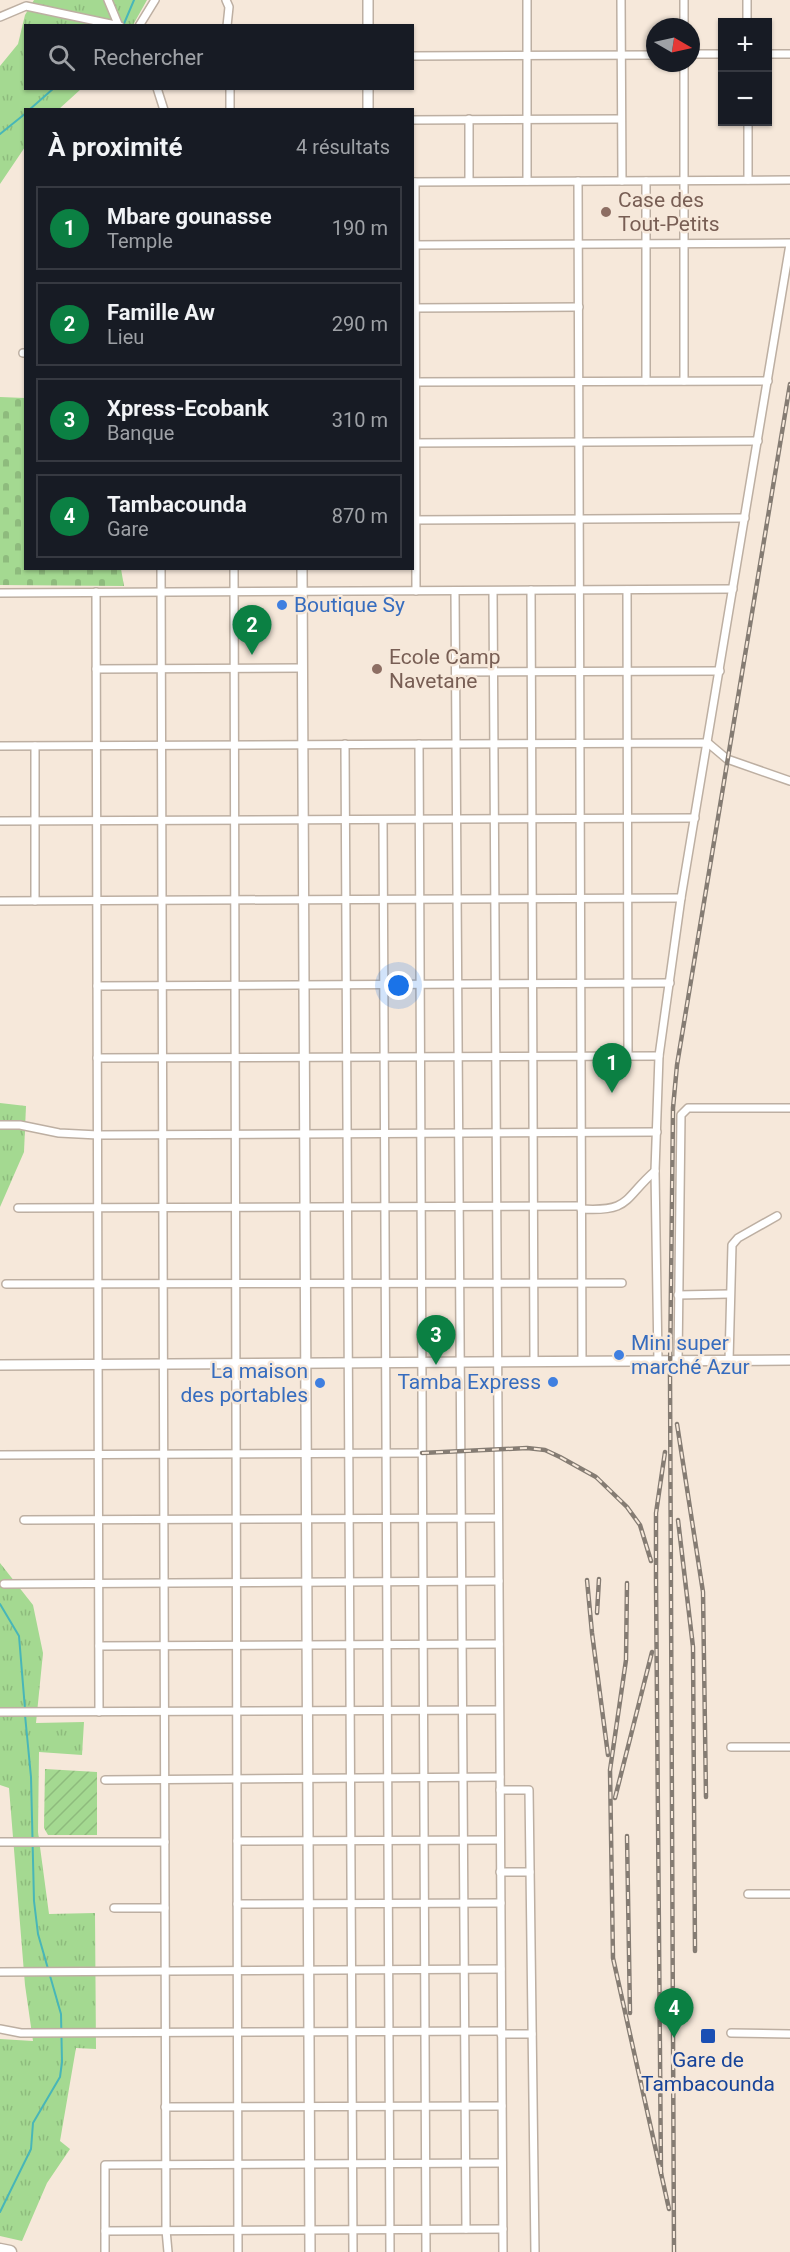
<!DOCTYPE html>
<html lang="fr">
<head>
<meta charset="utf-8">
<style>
  :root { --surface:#171b24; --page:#242831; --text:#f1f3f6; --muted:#9ea1a6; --line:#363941; --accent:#0b8043 }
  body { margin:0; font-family:Roboto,sans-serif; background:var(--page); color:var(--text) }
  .controls { position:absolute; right:18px; top:18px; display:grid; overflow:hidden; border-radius:0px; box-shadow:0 2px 4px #0004 }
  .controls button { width:54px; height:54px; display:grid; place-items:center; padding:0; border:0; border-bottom:2px solid var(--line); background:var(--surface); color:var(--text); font:30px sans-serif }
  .compass { position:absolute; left:646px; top:18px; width:54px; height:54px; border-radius:50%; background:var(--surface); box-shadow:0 2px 4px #0004; rotate:99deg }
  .you { position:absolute; left:399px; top:986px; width:21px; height:21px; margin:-15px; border:4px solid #fff; border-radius:50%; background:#1a73e8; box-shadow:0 0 0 9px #1a73e833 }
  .badge { display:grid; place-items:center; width:39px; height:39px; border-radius:50%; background:var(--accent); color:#fff; font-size:20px; font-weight:700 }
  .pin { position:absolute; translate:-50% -50px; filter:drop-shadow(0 2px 3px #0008) }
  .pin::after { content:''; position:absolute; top:32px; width:21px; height:18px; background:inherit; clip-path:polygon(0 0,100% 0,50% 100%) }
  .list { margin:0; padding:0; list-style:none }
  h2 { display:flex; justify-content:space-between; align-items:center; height:78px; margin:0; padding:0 24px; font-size:26px }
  h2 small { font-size:20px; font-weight:400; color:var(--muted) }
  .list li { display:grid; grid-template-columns:39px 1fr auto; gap:18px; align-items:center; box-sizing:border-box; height:84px; margin:0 12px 12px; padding:0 12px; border:2px solid var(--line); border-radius:0px }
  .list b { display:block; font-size:22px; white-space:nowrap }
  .list p { margin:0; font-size:20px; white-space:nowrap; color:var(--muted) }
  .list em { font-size:20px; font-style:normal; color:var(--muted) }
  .icon { flex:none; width:33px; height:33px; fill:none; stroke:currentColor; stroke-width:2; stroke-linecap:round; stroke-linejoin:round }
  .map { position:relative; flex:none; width:790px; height:2252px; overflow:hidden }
  .search { position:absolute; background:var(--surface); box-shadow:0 2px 4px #0004; left:24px; top:24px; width:390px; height:66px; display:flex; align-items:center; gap:15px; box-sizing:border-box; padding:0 21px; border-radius:0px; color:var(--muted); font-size:22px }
  .panel { position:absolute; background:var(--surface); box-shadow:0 2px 4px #0004; left:24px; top:108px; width:390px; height:462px; border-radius:0px }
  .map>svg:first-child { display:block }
</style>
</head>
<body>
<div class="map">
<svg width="790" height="2252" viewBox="0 0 790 2252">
  <defs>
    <pattern id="grass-tufts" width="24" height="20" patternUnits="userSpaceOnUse" patternTransform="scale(1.5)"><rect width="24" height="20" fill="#a4d991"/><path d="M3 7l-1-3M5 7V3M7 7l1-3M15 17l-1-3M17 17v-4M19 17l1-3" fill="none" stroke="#8ebb7d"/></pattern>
    <pattern id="cemetery-stones" width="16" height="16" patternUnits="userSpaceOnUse" patternTransform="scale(1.5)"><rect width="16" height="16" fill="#a4d991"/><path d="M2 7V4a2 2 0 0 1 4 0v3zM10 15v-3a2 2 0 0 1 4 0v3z" fill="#8ebb7d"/></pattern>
    <pattern id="garden-furrows" width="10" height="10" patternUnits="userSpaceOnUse" patternTransform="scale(1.5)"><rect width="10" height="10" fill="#a4d991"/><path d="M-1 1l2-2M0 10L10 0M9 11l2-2" fill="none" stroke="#8ebb7d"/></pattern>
  </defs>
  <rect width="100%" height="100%" fill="#f6e8da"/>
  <!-- grass -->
  <g fill="url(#grass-tufts)">
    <path d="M34,0H147L133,25L26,26V88L81,89L59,109L26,110L25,147L0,184V66L18,44L25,15Z"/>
    <path d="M0,1103L26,1106L24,1152L0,1207Z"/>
    <path d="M0,1563L33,1605L43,1653L36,1723L84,1722L82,1755L39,1752L38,1832L49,1914L95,1913L96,2049L76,2048L60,2141L70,2149L47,2183L22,2241L0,2236V2039L33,2041L25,1985L9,1788L0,1785Z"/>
  </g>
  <!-- cemetery -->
  <path fill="url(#cemetery-stones)" d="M0,397L25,398L26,568L121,569L124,586L0,585Z"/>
  <!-- garden -->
  <path fill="url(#garden-furrows)" d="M45,1769L97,1772V1835H48L44,1828Z"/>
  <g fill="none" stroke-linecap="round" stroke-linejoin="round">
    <!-- stream -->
    <g stroke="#48b6b8" stroke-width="2">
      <path d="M123,26L134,0"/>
      <path d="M29,110L54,88"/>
      <path d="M0,134L26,113"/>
      <path d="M0,1604L19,1636L25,1709"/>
      <path d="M0,2212L31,2149L33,2123L60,2077L62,2062L61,2014L38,1934L34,1901L31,1777L25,1715"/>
    </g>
    <!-- minor casing -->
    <g stroke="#bdafa2" stroke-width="10">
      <g id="minor">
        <path d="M108,0L118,24"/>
        <path d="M226,0L229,7L227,26"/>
        <path d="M527,0V181"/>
        <path d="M621,0L622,181"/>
        <path d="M747,0V22"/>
        <path d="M0,17L26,6L120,26"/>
        <path d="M139,26L155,0"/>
        <path d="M684,27V0"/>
        <path d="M691,54H722"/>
        <path d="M768,54H790"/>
        <path d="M412,56L655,55"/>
        <path d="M684,63V381"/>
        <path d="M157,88L164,110"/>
        <path d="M230,88V110"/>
        <path d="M469,119V181"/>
        <path d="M412,120L621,119"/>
        <path d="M748,122V180"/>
        <path d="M578,181L582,1361"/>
        <path d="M412,182L790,180"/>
        <path d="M415,182L416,591"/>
        <path d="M412,245L790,243"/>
        <path d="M412,308L579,307"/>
        <path d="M23,353H26"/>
        <path d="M646,381V181"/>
        <path d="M412,382L768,381"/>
        <path d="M412,443L758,441"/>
        <path d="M412,520L745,518"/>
        <path d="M161,568L166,2230L168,2252"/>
        <path d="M234,568L238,2252"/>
        <path d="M531,590L534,1362"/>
        <path d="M627,590L628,1056"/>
        <path d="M455,591L466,2229"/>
        <path d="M493,591L503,2252"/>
        <path d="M96,592L99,1712"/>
        <path d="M0,593L733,589"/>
        <path d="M96,669L302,668"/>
        <path d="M456,672L720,671"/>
        <path d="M345,744L353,2252"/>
        <path d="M419,744L426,2252"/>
        <path d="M0,746L708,743L727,759L790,781"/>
        <path d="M35,746V901"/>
        <path d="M383,820L390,2252"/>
        <path d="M0,821L695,818"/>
        <path d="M0,901L681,898"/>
        <path d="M97,986L670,983"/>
        <path d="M97,1058L659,1056"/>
        <path d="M0,1125H20L59,1133L98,1135L657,1132"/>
        <path d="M18,1208L581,1206"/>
        <path d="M581,1209C631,1212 623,1199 655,1171"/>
        <path d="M6,1284L622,1283"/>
        <path d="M678,1295L729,1294"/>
        <path d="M658,1361L655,1171L659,1056L681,898L790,244"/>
        <path d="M678,1361L681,1115L688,1108H790"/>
        <path d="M729,1361L732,1245L738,1238L777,1216"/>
        <path d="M0,1455L422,1453"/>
        <path d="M24,1520L498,1518"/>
        <path d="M4,1584L499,1581"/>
        <path d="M99,1646L499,1644"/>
        <path d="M0,1712L499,1710"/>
        <path d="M731,1747H790"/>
        <path d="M105,1780L500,1777"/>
        <path d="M500,1790H529L535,2252"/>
        <path d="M237,1841L500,1840"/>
        <path d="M0,1842H165"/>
        <path d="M500,1872H530"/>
        <path d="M748,1894H790"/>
        <path d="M237,1904L501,1903"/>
        <path d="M114,1908H165"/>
        <path d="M0,1972L501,1969"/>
        <path d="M0,2029L21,2033L501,2031"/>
        <path d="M731,2033L790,2034"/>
        <path d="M501,2034H532"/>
        <path d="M165,2107L502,2106"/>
        <path d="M105,2231L503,2229"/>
        <path d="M105,2252V2165L502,2163"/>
      </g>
    </g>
    <!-- tertiary casing -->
    <g stroke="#bdafa2" stroke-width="12">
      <g id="tertiary">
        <path d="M368,0V26"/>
        <path d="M368,88V110"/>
        <path d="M302,568L310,2252"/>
        <path d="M0,1365L790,1360"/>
      </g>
    </g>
    <!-- trunk casing -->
    <g stroke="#bdafa2" stroke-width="15">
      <path id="trunk" d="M0,2250L10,2252"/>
    </g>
    <!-- minor -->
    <use href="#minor" stroke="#fff" stroke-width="7"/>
    <!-- tertiary -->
    <use href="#tertiary" stroke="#fff" stroke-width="9"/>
    <!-- trunk -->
    <use href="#trunk" stroke="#fff" stroke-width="12"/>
    <!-- rail casing -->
    <g stroke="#857c73" stroke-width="4.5">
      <g id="rail">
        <path d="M677,1424L703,1592L706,1797"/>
        <path d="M422,1453L527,1448L545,1450L560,1457L596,1477L627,1507L640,1525L651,1561"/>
        <path d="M678,1520L693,1647L695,1951"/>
        <path d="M587,1580L592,1633L608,1755"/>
        <path d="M627,1583L626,1660L610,1770L613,1958L669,2209"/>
        <path d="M597,1613L599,1579"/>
        <path d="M615,1798L652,1652"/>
        <path d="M627,1836L630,2013"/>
        <path d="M661,2174L656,1582V1513L665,1452"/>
        <path d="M674,2252L670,1375L673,1108L677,1065L790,384"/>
      </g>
    </g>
    <!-- rail -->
    <use href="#rail" stroke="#f6e8da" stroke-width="2" stroke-dasharray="7" stroke-linecap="butt"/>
  </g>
  <!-- markers -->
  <g fill="#8d6e63" stroke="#f6e8da" stroke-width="2">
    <circle cx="606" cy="212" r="6"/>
    <circle cx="377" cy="669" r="6"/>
  </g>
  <g fill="#3f7fe0" stroke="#f6e8da" stroke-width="2">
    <circle cx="282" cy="605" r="6"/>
    <circle cx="619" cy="1355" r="6"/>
    <circle cx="553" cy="1382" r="6"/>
    <circle cx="320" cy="1383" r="6"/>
  </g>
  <rect fill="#1a4fb4" stroke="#f6e8da" stroke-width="2" x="700" y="2028" width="16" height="16" rx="3"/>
  <g text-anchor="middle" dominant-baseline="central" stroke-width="5" stroke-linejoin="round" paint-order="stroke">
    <!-- education labels -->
    <g font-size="21" fill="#785e54" stroke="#f6e8da" text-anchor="start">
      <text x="618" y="200">Case des<tspan x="618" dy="24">Tout-Petits</tspan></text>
      <text x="389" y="657">Ecole Camp<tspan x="389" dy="24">Navetane</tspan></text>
    </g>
    <!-- shop labels -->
    <g font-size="21" fill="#366cbe" stroke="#f6e8da" text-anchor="start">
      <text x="294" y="605">Boutique Sy</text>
      <text x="631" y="1343">Mini super<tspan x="631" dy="24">marché Azur</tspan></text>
      <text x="308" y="1371" text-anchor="end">La maison<tspan x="308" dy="24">des portables</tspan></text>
      <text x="541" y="1382" text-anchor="end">Tamba Express</text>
    </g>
    <!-- transit labels -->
    <g font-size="21" fill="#164399" stroke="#f6e8da">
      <text x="708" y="2060">Gare de<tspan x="708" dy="24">Tambacounda</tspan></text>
    </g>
  </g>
</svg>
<div class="controls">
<button>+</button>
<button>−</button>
</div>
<svg class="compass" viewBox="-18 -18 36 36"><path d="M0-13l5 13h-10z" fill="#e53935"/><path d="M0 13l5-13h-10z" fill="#9ea1a6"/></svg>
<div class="you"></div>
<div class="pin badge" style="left:612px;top:1093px">1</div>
<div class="pin badge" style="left:252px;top:655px">2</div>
<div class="pin badge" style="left:436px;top:1365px">3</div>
<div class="pin badge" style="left:674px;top:2038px">4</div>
<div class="search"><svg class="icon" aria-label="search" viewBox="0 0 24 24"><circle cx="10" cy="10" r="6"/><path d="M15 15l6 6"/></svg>Rechercher</div>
<section class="panel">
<h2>À proximité<small>4 résultats</small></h2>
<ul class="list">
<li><span class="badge">1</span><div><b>Mbare gounasse</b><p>Temple</p></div><em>190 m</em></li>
<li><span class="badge">2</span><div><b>Famille Aw</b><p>Lieu</p></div><em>290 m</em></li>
<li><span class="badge">3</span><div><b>Xpress-Ecobank</b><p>Banque</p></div><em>310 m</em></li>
<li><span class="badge">4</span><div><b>Tambacounda</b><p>Gare</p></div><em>870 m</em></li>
</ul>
</section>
</div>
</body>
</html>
